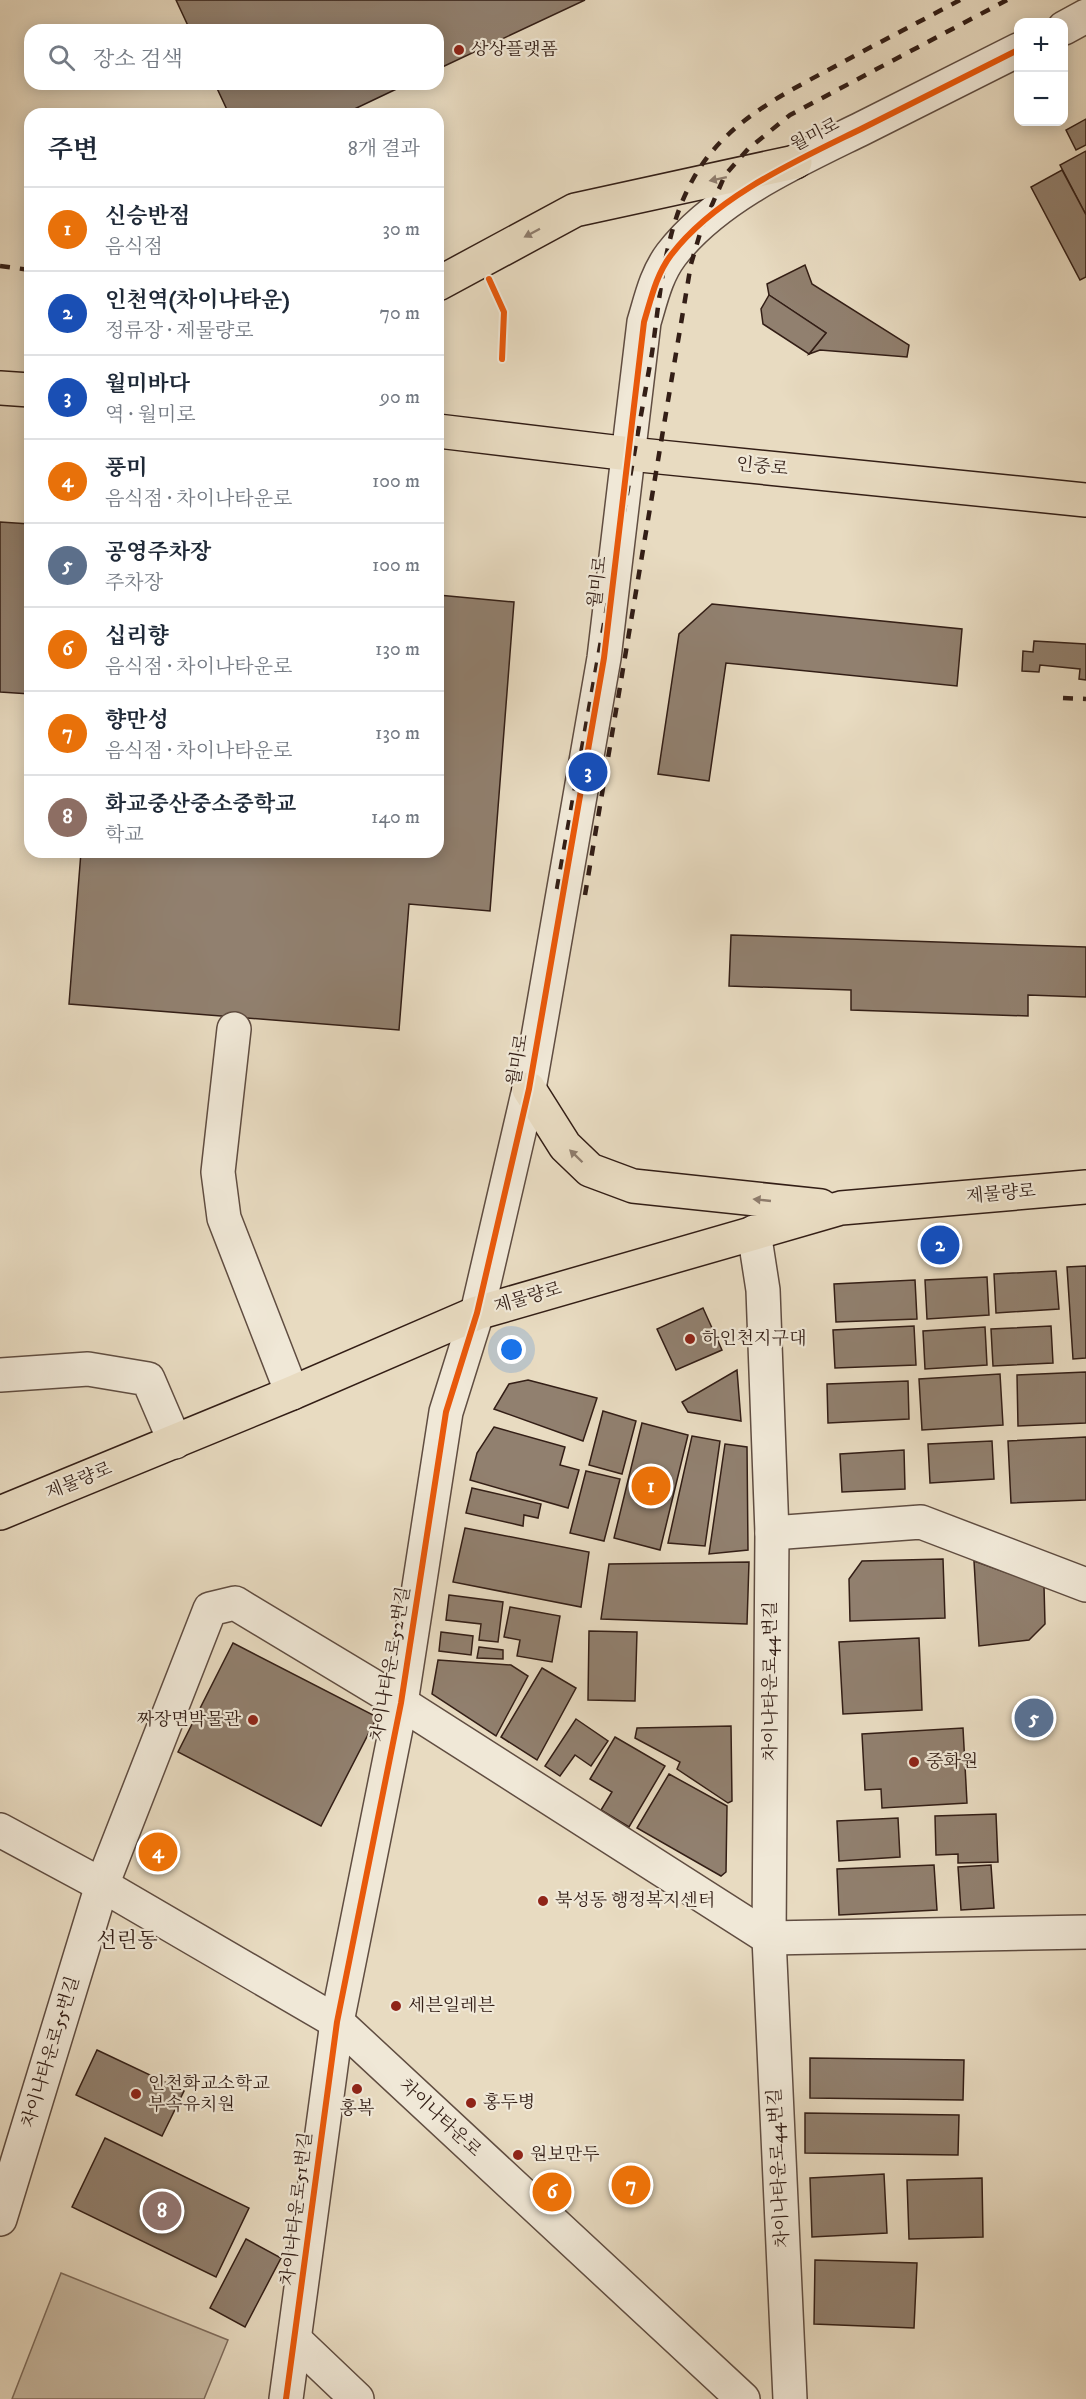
<!DOCTYPE html>
<html lang="ko">
<head>
<meta charset="utf-8">
<style>
  :root { --surface:#fff; --page:#f2f2f3; --text:#1f2937; --muted:#747a83; --line:#e0e1e3; --accent:#d93025 }
  body { margin:0; font-family:"IM FELL DW Pica","Noto Serif KR",serif; background:var(--page); color:var(--text) }
  .controls { position:absolute; right:18px; top:18px; display:grid; overflow:hidden; border-radius:12px; box-shadow:0 3px 15px #0003 }
  .controls button { width:54px; height:54px; display:grid; place-items:center; padding:0; border:0; border-bottom:2px solid var(--line); background:var(--surface); color:var(--text); font:30px sans-serif }
  .you { position:absolute; left:512px; top:1350px; width:21px; height:21px; margin:-15px; border:4px solid #fff; border-radius:50%; background:#1a73e8; box-shadow:0 0 0 9px #1a73e833 }
  .badge { display:grid; place-items:center; width:39px; height:39px; border-radius:50%; background:var(--accent); color:#fff; font-size:20px; font-weight:700 }
  .pin { position:absolute; translate:-50% -50%; border:3px solid #fff; box-shadow:0 2px 6px #0006 }
  .list { margin:0; padding:0; list-style:none }
  h2 { display:flex; justify-content:space-between; align-items:center; height:78px; margin:0; padding:0 24px; font-size:26px }
  h2 small { font-size:20px; font-weight:400; color:var(--muted) }
  .list li { display:grid; grid-template-columns:39px 1fr auto; gap:18px; align-items:center; box-sizing:border-box; height:84px; padding:0 24px; border-top:2px solid var(--line) }
  .list b { display:block; font-size:22px; white-space:nowrap }
  .list p { margin:0; font-size:20px; white-space:nowrap; color:var(--muted) }
  .list em { font-size:20px; font-style:normal; color:var(--muted) }
  .icon { flex:none; width:33px; height:33px; fill:none; stroke:currentColor; stroke-width:2; stroke-linecap:round; stroke-linejoin:round }
  .map { position:relative; flex:none; width:1086px; height:2399px; overflow:hidden }
  .search { position:absolute; background:var(--surface); box-shadow:0 3px 15px #0003; left:24px; top:24px; width:420px; height:66px; display:flex; align-items:center; gap:15px; box-sizing:border-box; padding:0 21px; border-radius:18px; color:var(--muted); font-size:22px }
  .panel { position:absolute; background:var(--surface); box-shadow:0 3px 15px #0003; left:24px; top:108px; width:420px; height:750px; border-radius:18px }
  .map>svg:first-child { display:block }
</style>
</head>
<body>
<div class="map">
<svg width="1086" height="2399" viewBox="0 0 1086 2399">
  <rect width="100%" height="100%" fill="#e8dbc1"/>
  <filter id="stains"><feTurbulence type="fractalNoise" baseFrequency=".00333" numOctaves="4"/><feColorMatrix values="0 0 0 0 .2 0 0 0 0 .09 0 0 0 0 .02 0 0 0 .5 -.17"/></filter>
  <radialGradient id="worn" r=".72"><stop offset=".6" stop-color="#630" stop-opacity="0"/><stop offset="1" stop-color="#630" stop-opacity=".3"/></radialGradient>
  <!-- green -->
  <path fill="#c9bba4" stroke="#7e6c5d" stroke-width="1.5" d="M61,2273L228,2340L204,2399H12Z"/>
  <!-- building -->
  <g fill="#91806f" stroke="#331e16" stroke-width="1.5">
    <path d="M176,0H585L438,69V30H190Z"/>
    <path d="M215,84H407L344,114H229Z"/>
    <path d="M1086,119V145L1076,150L1066,130Z"/>
    <path d="M1086,151V215L1060,165Z"/>
    <path d="M1062,170L1086,215V277L1080,280L1031,187Z"/>
    <path d="M805,265L812,284L909,345L907,357L820,350L809,354L826,333L769,295L767,284Z"/>
    <path d="M769,295L826,333L809,354L763,324L761,309Z"/>
    <path d="M0,522L30,524V694L0,692Z"/>
    <path d="M438,595L514,602L490,911L409,904L399,1030L69,1004L81,852H438Z"/>
    <path d="M712,604L962,629L957,686L726,663L709,781L658,774L679,634Z"/>
    <path d="M1034,641L1086,644V680L1079,679L1080,669L1040,665L1039,672L1022,671L1023,651L1033,652Z"/>
    <path d="M731,935L1086,947V997L1028,995V1016L851,1010V990L729,986Z"/>
    <path d="M1086,1266V1358L1073,1359L1067,1267Z"/>
    <path d="M1056,1271L1059,1309L996,1313L994,1274Z"/>
    <path d="M987,1277L989,1315L927,1319L925,1280Z"/>
    <path d="M915,1280L917,1319L836,1322L834,1284Z"/>
    <path d="M703,1308L722,1350L676,1370L657,1329Z"/>
    <path d="M914,1326L916,1365L835,1368L833,1330Z"/>
    <path d="M1051,1326L1053,1363L993,1366L991,1329Z"/>
    <path d="M985,1327L987,1365L925,1369L923,1331Z"/>
    <path d="M737,1370L741,1421L688,1412L682,1402Z"/>
    <path d="M1086,1372V1423L1018,1426L1017,1375Z"/>
    <path d="M1000,1374L1003,1425L922,1430L919,1379Z"/>
    <path d="M528,1380L597,1398L583,1441L494,1409L509,1384Z"/>
    <path d="M908,1381L909,1419L828,1423L827,1384Z"/>
    <path d="M603,1411L636,1421L622,1474L589,1465Z"/>
    <path d="M642,1423L688,1435L660,1550L614,1538Z"/>
    <path d="M494,1427L565,1447L560,1465L579,1470L568,1508L470,1480L477,1453Z"/>
    <path d="M692,1436L720,1441L705,1546L668,1543Z"/>
    <path d="M1086,1437V1500L1011,1503L1008,1441Z"/>
    <path d="M992,1441L994,1479L930,1483L928,1444Z"/>
    <path d="M725,1444L747,1447L748,1550L709,1554Z"/>
    <path d="M904,1450L905,1489L842,1492L840,1454Z"/>
    <path d="M586,1471L620,1479L604,1541L570,1533Z"/>
    <path d="M472,1488L541,1504L538,1518L524,1515L523,1526L466,1513Z"/>
    <path d="M465,1528L589,1552L581,1607L453,1582Z"/>
    <path d="M943,1559L945,1618L850,1621L849,1579L862,1561Z"/>
    <path d="M974,1561L1044,1586L1045,1624L1029,1640L979,1646Z"/>
    <path d="M749,1562L747,1624L601,1619L609,1564Z"/>
    <path d="M449,1595L503,1602L498,1642L479,1640L481,1624L446,1620Z"/>
    <path d="M510,1607L560,1616L552,1662L517,1656L520,1640L504,1637Z"/>
    <path d="M589,1631L637,1632L635,1701L588,1700Z"/>
    <path d="M441,1632L473,1636L471,1655L439,1651Z"/>
    <path d="M919,1638L922,1710L843,1714L839,1642Z"/>
    <path d="M233,1643L377,1717L321,1826L178,1752Z"/>
    <path d="M479,1647L503,1650V1659L477,1658Z"/>
    <path d="M438,1660L511,1665L528,1676L496,1736L432,1694Z"/>
    <path d="M542,1668L576,1688L537,1760L501,1737Z"/>
    <path d="M576,1719L608,1741L591,1766L575,1755L560,1776L545,1766Z"/>
    <path d="M731,1726L732,1801L728,1803L677,1769L680,1762L635,1738L637,1728Z"/>
    <path d="M963,1728L967,1803L882,1808L881,1789L865,1790L862,1734Z"/>
    <path d="M615,1737L665,1766L629,1827L601,1810L612,1792L590,1779Z"/>
    <path d="M669,1774L727,1806L726,1872L721,1876L637,1828Z"/>
    <path d="M996,1814L998,1862L958,1863V1854L936,1855L935,1816Z"/>
    <path d="M898,1818L900,1857L839,1861L837,1821Z"/>
    <path d="M934,1865L937,1910L839,1915L837,1869Z"/>
    <path d="M991,1865L994,1908L961,1910L958,1867Z"/>
    <path d="M97,2050L184,2091L162,2136L76,2095Z"/>
    <path d="M810,2058L964,2060L963,2100L810,2098Z"/>
    <path d="M805,2113L959,2115L958,2155L805,2153Z"/>
    <path d="M105,2138L249,2208L216,2277L72,2207Z"/>
    <path d="M884,2174L887,2233L812,2237L810,2178Z"/>
    <path d="M982,2178L983,2237L909,2239L907,2180Z"/>
    <path d="M246,2239L281,2258L245,2327L210,2308Z"/>
    <path d="M815,2260L917,2263L914,2328L814,2324Z"/>
  </g>
  <g fill="none" stroke-linecap="round" stroke-linejoin="round">
    <!-- minor casing -->
    <g stroke="#604d41" stroke-width="36">
      <g id="minor">
        <path d="M1064,28L1086,16"/>
        <path d="M234,1029L218,1172L224,1218L292,1393"/>
        <path d="M754,1232L763,1290L772,1533L769,1938L790,2399"/>
        <path d="M0,1375L88,1369L148,1379L175,1442"/>
        <path d="M772,1533L921,1522L1086,1585"/>
        <path d="M0,1830L102,1885L337,2022L743,2399"/>
        <path d="M0,2219L102,1885L210,1609L235,1603L401,1703L769,1938L1086,1932"/>
        <path d="M295,2340L357,2399"/>
        <path d="M286,2399L337,2022L401,1703L446,1412L477,1313L529,1089L604,658L644,322C651,299 656,275 671,255C716,196 798,160 863,128C915,102 967,76 1018,50"/>
      </g>
    </g>
    <!-- major casing -->
    <g stroke="#331e16" stroke-width="36">
      <g id="major">
        <path d="M438,284L575,210L795,162"/>
        <path d="M0,388L30,390"/>
        <path d="M438,431L630,454L1086,500"/>
        <path d="M529,1089L565,1146L590,1170L633,1186L821,1206"/>
        <path d="M0,1513L292,1393L477,1313L841,1208L1086,1187"/>
      </g>
    </g>
    <!-- minor -->
    <use href="#minor" stroke="#f0e8d7" stroke-width="33"/>
    <!-- major -->
    <use href="#major" stroke="#e8dbc1" stroke-width="33"/>
    <!-- rail -->
    <g stroke="#331e16" stroke-width="4.5" stroke-dasharray="10 10" stroke-linecap="butt">
      <path d="M0,266L30,270"/>
      <path d="M1063,698L1086,699"/>
      <path d="M557,889L652,353C660,296 664,232 692,181C724,121 786,93 843,62C882,41 921,21 960,0"/>
      <path d="M585,895L691,264L701,230L725,175L748,149L790,115L1007,0"/>
    </g>
    <!-- cycleway casing -->
    <g stroke="#f0e8d7" stroke-width="10">
      <g id="cycleway">
        <path d="M489,279L504,312L502,359"/>
        <path d="M286,2399L337,2022L401,1703L446,1412L477,1313L529,1089L604,658L644,322C651,299 656,275 671,255C716,196 798,160 863,128C915,102 967,76 1018,50"/>
      </g>
    </g>
    <!-- cycleway -->
    <use href="#cycleway" stroke="#e8590c" stroke-width="6"/>
  </g>
  <!-- one-way arrows -->
  <defs><path id="oneway-solid" d="M-6-.8H1V-3.2L6.5 0L1 3.2V.8H-6Z" transform="scale(1.5)"/></defs>
  <g fill="#8e7c6c">
    <use href="#oneway-solid" transform="translate(718 179) rotate(168)"/>
    <use href="#oneway-solid" transform="translate(532 233) rotate(152)"/>
    <use href="#oneway-solid" transform="translate(576 1156) rotate(-136)"/>
    <use href="#oneway-solid" transform="translate(762 1200) rotate(-174)"/>
  </g>
  <!-- markers -->
  <g fill="#8f2418" stroke="#f0e8d7" stroke-width="2">
    <circle cx="459" cy="50" r="6"/>
    <circle cx="690" cy="1339" r="6"/>
    <circle cx="253" cy="1720" r="6"/>
    <circle cx="914" cy="1762" r="6"/>
    <circle cx="543" cy="1901" r="6"/>
    <circle cx="396" cy="2006" r="6"/>
    <circle cx="357" cy="2089" r="6"/>
    <circle cx="136" cy="2094" r="6"/>
    <circle cx="471" cy="2103" r="6"/>
    <circle cx="518" cy="2155" r="6"/>
  </g>
  <g text-anchor="middle" dominant-baseline="central" stroke-width="4.5" stroke-linejoin="round" paint-order="stroke">
    <!-- poi labels -->
    <g font-size="18" fill="#331e16" stroke="#f0e8d7" text-anchor="start">
      <text x="471" y="50">상상플랫폼</text>
      <text x="702" y="1339">하인천지구대</text>
      <text x="241" y="1720" text-anchor="end">짜장면박물관</text>
      <text x="926" y="1762">중화원</text>
      <text x="555" y="1901">북성동 행정복지센터</text>
      <text x="408" y="2006">세븐일레븐</text>
      <text x="148" y="2084">인천화교소학교<tspan x="148" dy="21">부속유치원</tspan></text>
      <text x="483" y="2103">홍두병</text>
      <text x="357" y="2109" text-anchor="middle">홍복</text>
      <text x="530" y="2155">원보만두</text>
    </g>
    <!-- street labels -->
    <g font-size="18" fill="#331e16" stroke="#f0e8d7">
      <text transform="translate(815 135) rotate(-27)">월미로</text>
      <text transform="translate(762 467) rotate(6)">인중로</text>
      <text transform="translate(598 582) rotate(-83)">월미로</text>
      <text transform="translate(518 1060) rotate(-80)">월미로</text>
      <text transform="translate(1001 1194) rotate(-5)">제물량로</text>
      <text transform="translate(528 1298) rotate(-16)">제물량로</text>
      <text transform="translate(79 1481) rotate(-22)">제물량로</text>
      <text transform="translate(391 1664) rotate(-80)">차이나타운로52번길</text>
      <text transform="translate(771 1681) rotate(-90)">차이나타운로44번길</text>
      <text transform="translate(51 2052) rotate(-73)">차이나타운로55번길</text>
      <text transform="translate(440 2118) rotate(43)">차이나타운로</text>
      <text transform="translate(779 2168) rotate(-93)">차이나타운로44번길</text>
      <text transform="translate(297 2209) rotate(-83)">차이나타운로51번길</text>
    </g>
    <!-- quarter labels -->
    <g font-size="21" fill="#331e16" stroke="#f0e8d7">
      <text x="127" y="1941">선린동</text>
    </g>
  </g>
  <rect width="100%" height="100%" filter="url(#stains)"/>
  <rect width="100%" height="100%" fill="url(#worn)"/>
</svg>
<div class="controls">
<button>+</button>
<button>−</button>
</div>
<div class="you"></div>
<div class="pin badge" style="left:651px;top:1486px;background:#e8710a">1</div>
<div class="pin badge" style="left:940px;top:1245px;background:#1a4fb4">2</div>
<div class="pin badge" style="left:588px;top:772px;background:#1a4fb4">3</div>
<div class="pin badge" style="left:158px;top:1852px;background:#e8710a">4</div>
<div class="pin badge" style="left:1034px;top:1718px;background:#5c6f8a">5</div>
<div class="pin badge" style="left:552px;top:2192px;background:#e8710a">6</div>
<div class="pin badge" style="left:631px;top:2185px;background:#e8710a">7</div>
<div class="pin badge" style="left:162px;top:2211px;background:#8d6e63">8</div>
<div class="search"><svg class="icon" aria-label="search" viewBox="0 0 24 24"><circle cx="10" cy="10" r="6"/><path d="M15 15l6 6"/></svg>장소 검색</div>
<section class="panel">
<h2>주변<small>8개 결과</small></h2>
<ul class="list">
<li><span class="badge" style="background:#e8710a">1</span><div><b>신승반점</b><p>음식점</p></div><em>30 m</em></li>
<li><span class="badge" style="background:#1a4fb4">2</span><div><b>인천역(차이나타운)</b><p>정류장 · 제물량로</p></div><em>70 m</em></li>
<li><span class="badge" style="background:#1a4fb4">3</span><div><b>월미바다</b><p>역 · 월미로</p></div><em>90 m</em></li>
<li><span class="badge" style="background:#e8710a">4</span><div><b>풍미</b><p>음식점 · 차이나타운로</p></div><em>100 m</em></li>
<li><span class="badge" style="background:#5c6f8a">5</span><div><b>공영주차장</b><p>주차장</p></div><em>100 m</em></li>
<li><span class="badge" style="background:#e8710a">6</span><div><b>십리향</b><p>음식점 · 차이나타운로</p></div><em>130 m</em></li>
<li><span class="badge" style="background:#e8710a">7</span><div><b>향만성</b><p>음식점 · 차이나타운로</p></div><em>130 m</em></li>
<li><span class="badge" style="background:#8d6e63">8</span><div><b>화교중산중소중학교</b><p>학교</p></div><em>140 m</em></li>
</ul>
</section>
</div>
</body>
</html>
